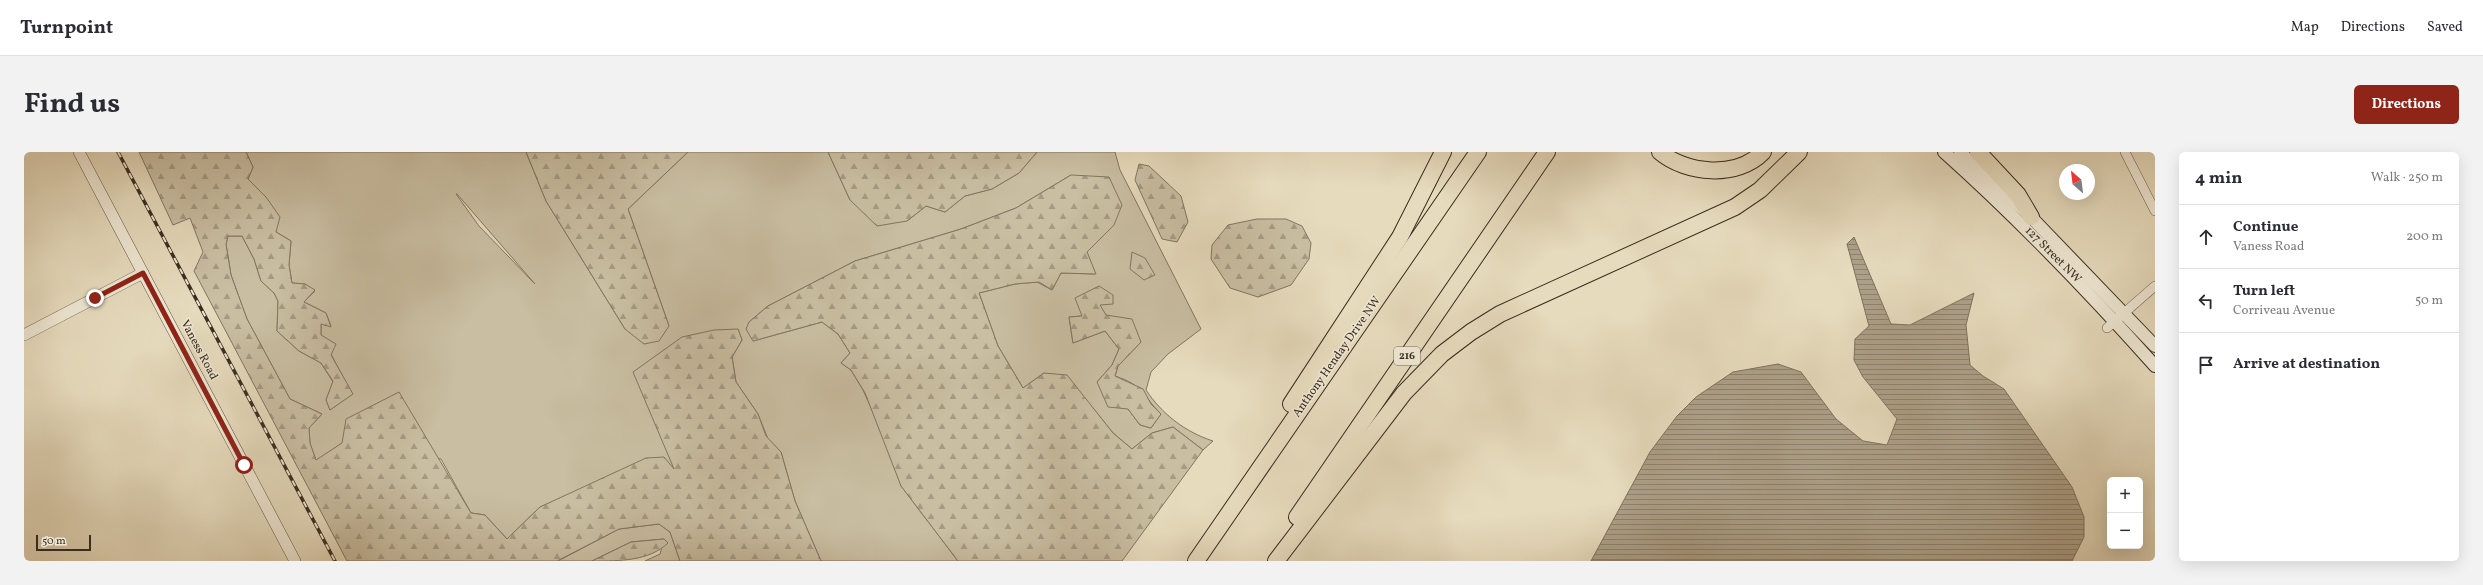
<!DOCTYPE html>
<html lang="en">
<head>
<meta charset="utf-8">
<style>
  :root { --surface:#fff; --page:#f2f2f3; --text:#2b2b33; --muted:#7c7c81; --line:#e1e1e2; --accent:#8f2418 }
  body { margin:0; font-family:Vollkorn,serif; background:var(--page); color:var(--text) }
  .controls { position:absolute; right:12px; bottom:12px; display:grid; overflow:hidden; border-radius:6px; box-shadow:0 4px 16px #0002 }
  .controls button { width:36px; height:36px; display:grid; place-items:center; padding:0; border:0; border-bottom:1px solid var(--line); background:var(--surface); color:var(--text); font:20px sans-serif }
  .compass { position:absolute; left:2035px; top:12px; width:36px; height:36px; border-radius:50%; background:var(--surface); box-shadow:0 4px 16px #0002; rotate:332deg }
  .scale { position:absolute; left:12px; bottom:10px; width:55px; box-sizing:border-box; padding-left:4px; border:2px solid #3a2e21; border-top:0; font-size:11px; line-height:14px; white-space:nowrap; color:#3a2e21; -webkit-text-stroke:3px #efe8d4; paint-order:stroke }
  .stop { position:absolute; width:12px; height:12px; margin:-9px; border:3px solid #8f2418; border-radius:50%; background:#fff }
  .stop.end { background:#8f2418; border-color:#fff; box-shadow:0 1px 4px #0008 }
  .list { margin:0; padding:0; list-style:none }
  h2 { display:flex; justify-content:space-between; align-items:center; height:52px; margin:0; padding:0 16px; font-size:17px }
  h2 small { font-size:13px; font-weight:400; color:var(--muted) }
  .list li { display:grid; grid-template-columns:26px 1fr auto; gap:12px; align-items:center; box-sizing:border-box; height:64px; padding:0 16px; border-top:1px solid var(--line) }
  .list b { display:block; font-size:15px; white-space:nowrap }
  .list p { margin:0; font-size:13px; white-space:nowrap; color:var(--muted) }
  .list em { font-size:13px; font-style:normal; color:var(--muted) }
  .icon { flex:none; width:22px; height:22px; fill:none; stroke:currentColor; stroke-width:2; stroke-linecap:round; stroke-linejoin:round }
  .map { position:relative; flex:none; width:2131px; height:409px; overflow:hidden; border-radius:6px }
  header { display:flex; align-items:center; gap:24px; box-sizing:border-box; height:56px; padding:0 20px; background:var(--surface); border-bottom:1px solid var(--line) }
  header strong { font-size:19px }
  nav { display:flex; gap:22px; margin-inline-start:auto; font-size:14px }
  .intro { display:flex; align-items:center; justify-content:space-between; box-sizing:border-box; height:96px; padding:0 24px }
  h1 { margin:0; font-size:28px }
  .button { padding:10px 18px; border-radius:6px; background:var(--accent); color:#fff; font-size:14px; font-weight:700 }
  main { display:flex; gap:24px; padding:0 24px }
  aside { flex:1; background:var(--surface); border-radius:6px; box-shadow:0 4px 16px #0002 }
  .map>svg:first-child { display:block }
</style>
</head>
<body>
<header>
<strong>Turnpoint</strong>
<nav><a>Map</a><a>Directions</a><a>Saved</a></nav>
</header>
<div class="intro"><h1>Find us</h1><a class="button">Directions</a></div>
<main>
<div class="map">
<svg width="2131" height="409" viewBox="0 0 2131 409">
  <defs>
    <pattern id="forest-firs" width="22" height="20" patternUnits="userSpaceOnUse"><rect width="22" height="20" fill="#c9bea2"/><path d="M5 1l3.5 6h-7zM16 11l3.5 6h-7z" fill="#a49b84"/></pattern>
    <pattern id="water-rules" width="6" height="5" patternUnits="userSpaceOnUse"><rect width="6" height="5" fill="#aca088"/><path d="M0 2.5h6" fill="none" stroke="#8d836f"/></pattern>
  </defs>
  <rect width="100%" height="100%" fill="#e6dbbd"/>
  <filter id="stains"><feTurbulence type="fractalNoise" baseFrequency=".005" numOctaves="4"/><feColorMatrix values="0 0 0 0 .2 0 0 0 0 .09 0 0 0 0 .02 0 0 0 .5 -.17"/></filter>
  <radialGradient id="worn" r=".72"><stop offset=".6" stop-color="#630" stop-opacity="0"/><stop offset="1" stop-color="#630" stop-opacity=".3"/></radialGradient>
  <!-- green -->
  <g fill="#c9bea2" stroke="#827662" fill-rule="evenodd">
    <path d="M222,0H502L522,49L601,177L645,174L604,57L664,0H804L826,48L883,69L902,54L921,60L941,44L968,37L995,21L1013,0H1091L1096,18L1177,177L1144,202L1127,220L1122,238C1138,262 1161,280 1189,289L1179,298L1149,275L1128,281L1108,297L1089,281L1069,256L1020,221L999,236L974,194L955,141L991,132L1013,130L1028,138L1037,121L1071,122L1063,100L1071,91L1047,23L992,56L937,77L831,109L744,154L725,170L729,189L798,170L814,182L826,201L817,211L827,218L839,238L861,287L877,334L934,409H797L771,349L757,300L744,287L734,262L712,230L708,205L718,188L714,177L651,319L567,333L516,355L483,387L461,363L447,361L417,307L318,291L292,309L286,291L285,276L298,262L266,247L223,167L207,123L202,92L204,84H218L230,107L237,129L250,141L254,149L253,179L275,199L297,211L309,230L302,248L306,258L328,242L297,183V172L307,174L302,161L280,150L291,139L281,132L268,131L265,113L267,89L252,80L242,45L224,27L229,15ZM432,42H433L511,132L455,74ZM1089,143L1075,153L1082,163L1117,190L1094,214L1091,224C1121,234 1117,242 1137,262L1127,276L1116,273L1104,257L1073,230L1088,213L1095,197L1081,179L1049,191L1045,165L1058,164Z"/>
    <path d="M635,372L646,380L656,409H621L636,402L640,387L607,390L568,409H534L595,377Z"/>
  </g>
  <!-- forest -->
  <g fill="url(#forest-firs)" stroke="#827662">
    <path d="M115,0H222L229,15L224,27L242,45L256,65L252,80L267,89L265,113L268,131L281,132L291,138L280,150L302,161L307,175L297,172V183L312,192L307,203L329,242L306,258L302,248L309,229L297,211L275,199L253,179L254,149L250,141L237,129L230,107L218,84H204L202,92L207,123L223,167L266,247L298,262L285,276L286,291L292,308L318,291L322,267L375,240L447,361L461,363L483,387L516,355L622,306L640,305L650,317L609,220L658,185L690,178L714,177L718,188L708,205L712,230L734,262L742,284L757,300L771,349L797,409H656L646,380L635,372L595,377L533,409H323L170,119L179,100L166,66L149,73Z"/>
    <path d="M502,0H664L604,57L645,174L635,189L620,192L601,177L522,49Z"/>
    <path d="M804,0H1013L995,21L968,37L941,44L921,60L902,54L883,69L853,74L826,48Z"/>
    <path d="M1115,12L1125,14L1157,44L1164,70L1153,90L1138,87L1111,28Z"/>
    <path d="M1047,23L1085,25L1098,53L1090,73L1063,100L1072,122L1037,121L1028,138L1015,130L991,132L955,141L974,194L999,236L1020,221L1043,223L1089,281L1108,297L1128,281L1149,275L1179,298L1098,409H934L877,334L841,241L827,218L817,211L826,201L814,182L798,170L729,189L722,177L725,170L744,154L831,109L937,77L992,56Z"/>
    <path d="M1233,67H1262L1278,74L1287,91L1285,107L1267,133L1234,145L1206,136L1187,107L1188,93L1204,73Z"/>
    <path d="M1108,100L1121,106L1131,123L1120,128L1106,117Z"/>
    <path d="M1075,134L1089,143V152L1076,153L1082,163L1108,167L1117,190L1094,214L1091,224L1119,237L1127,252L1137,262L1127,276L1116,273L1104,257L1084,255L1073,230L1088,213L1095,197L1081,179L1049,191L1045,165L1058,164L1051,146Z"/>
    <path d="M640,387L644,391C625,409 597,409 568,409L607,390Z"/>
  </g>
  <!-- water -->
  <path fill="url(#water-rules)" stroke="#7e725f" d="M1830,85L1867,172L1886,173L1950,141L1942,173L1946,213L1959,224L1980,237L2048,335L2060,365V385L2048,409H1567L1626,300L1653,264L1672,245L1709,220L1754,212L1777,220L1812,267L1839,289L1863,293L1873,267L1839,225L1830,208L1831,187L1845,174L1823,92Z"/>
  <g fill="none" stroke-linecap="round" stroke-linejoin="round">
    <!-- minor casing -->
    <g stroke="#655948" stroke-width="10">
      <g id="minor">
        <path d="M2101,0L2131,59"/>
        <path d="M2083,176L2131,134"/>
      </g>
    </g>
    <!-- tertiary casing -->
    <g stroke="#655948" stroke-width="12">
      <g id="tertiary">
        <path d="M55,0L271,409"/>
        <path d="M0,183L119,121"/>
      </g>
    </g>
    <!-- secondary casing -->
    <g stroke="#3a2e21" stroke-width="14">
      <g id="secondary">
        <path d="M1920,0C1995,67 2064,139 2131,214"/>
        <path d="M1936,0L2007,65L2131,194"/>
      </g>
    </g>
    <!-- motorway casing -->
    <g stroke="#3a2e21" stroke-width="18">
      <g id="motorway">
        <path d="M1636,0C1662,22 1713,27 1739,0"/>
        <path d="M1954,0L1994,43L2007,65"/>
        <path d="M1267,252L1376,85L1419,0"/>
        <path d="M1273,365L1523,0"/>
        <path d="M1172,409L1454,0"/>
        <path d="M1252,409L1380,241L1418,202L1447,180L1476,162L1711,55L1736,38L1775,0"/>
      </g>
    </g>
    <!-- minor -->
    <use href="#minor" stroke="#efe8d4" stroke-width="9"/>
    <!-- tertiary -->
    <use href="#tertiary" stroke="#efe8d4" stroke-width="11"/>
    <!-- secondary -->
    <use href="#secondary" stroke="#efe8d4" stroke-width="12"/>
    <!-- motorway -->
    <use href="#motorway" stroke="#e6dbbd" stroke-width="16"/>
    <!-- rail casing -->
    <g stroke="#3a2e21" stroke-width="3.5">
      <path id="rail" d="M94,0L311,409"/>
    </g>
    <!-- rail -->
    <use href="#rail" stroke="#efe8d4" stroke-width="2" stroke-dasharray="6" stroke-linecap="butt"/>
  </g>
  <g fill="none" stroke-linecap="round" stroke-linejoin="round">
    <!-- route -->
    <path stroke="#8f2418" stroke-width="5" d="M71,146L119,121L220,313"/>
  </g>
  <g text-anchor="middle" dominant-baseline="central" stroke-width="3" stroke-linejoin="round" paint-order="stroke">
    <!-- shield labels -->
    <rect fill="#efe8d4" stroke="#706657" stroke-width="1" x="1370" y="195" width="26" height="18" rx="3"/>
    <g font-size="11" font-weight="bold" fill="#3a2e21">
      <text x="1383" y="204">216</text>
    </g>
    <!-- street labels -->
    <g font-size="12" fill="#3a2e21" stroke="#efe8d4">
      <text transform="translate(2029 103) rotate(45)">127 Street NW</text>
      <text transform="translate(175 198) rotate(62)">Vaness Road</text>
      <text transform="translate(1313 205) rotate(-55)">Anthony Henday Drive NW</text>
    </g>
  </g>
  <rect width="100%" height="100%" filter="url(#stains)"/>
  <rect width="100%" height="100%" fill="url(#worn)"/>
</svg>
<div class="controls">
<button>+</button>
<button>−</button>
</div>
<svg class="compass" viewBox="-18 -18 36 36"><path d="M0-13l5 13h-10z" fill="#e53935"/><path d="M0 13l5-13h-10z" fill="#7c7c81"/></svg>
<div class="scale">50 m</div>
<div class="stop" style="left:220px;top:313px"></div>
<div class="stop end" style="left:71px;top:146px"></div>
</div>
<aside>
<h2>4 min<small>Walk · 250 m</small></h2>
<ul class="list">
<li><svg class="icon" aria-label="ahead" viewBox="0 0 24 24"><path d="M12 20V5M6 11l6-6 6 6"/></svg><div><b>Continue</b><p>Vaness Road</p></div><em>200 m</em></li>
<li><svg class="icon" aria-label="left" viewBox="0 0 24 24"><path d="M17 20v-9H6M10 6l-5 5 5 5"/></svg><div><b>Turn left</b><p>Corriveau Avenue</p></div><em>50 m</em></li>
<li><svg class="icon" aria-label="arrive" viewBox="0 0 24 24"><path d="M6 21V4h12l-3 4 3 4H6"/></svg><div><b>Arrive at destination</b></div></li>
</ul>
</aside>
</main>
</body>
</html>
